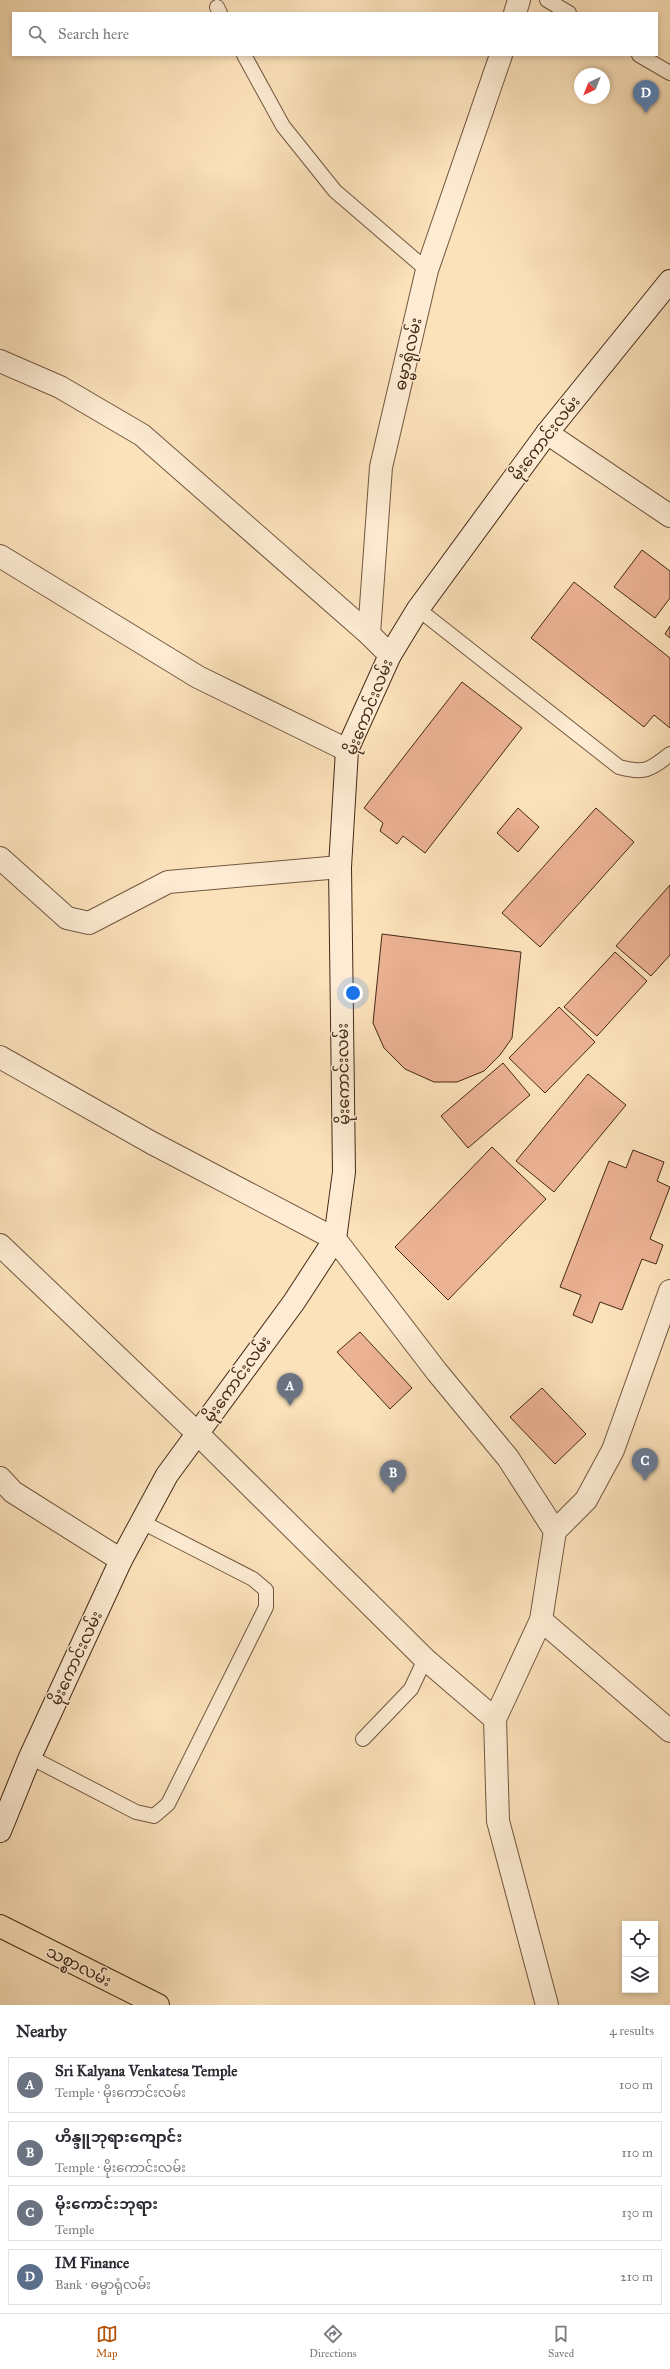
<!DOCTYPE html>
<html lang="en">
<head>
<meta charset="utf-8">
<style>
  :root { --surface:#fff; --page:#f2f2f3; --text:#2b2b33; --muted:#7c7c81; --line:#e1e1e2; --accent:#b45309 }
  body { margin:0; font-family:"IM FELL Great Primer","Noto Sans Myanmar",serif; background:var(--page); color:var(--text) }
  .controls { position:absolute; right:12px; bottom:12px; display:grid; overflow:hidden; border-radius:0px; box-shadow:0 2px 6px #0003 }
  .controls button { width:36px; height:36px; display:grid; place-items:center; padding:0; border:0; border-bottom:1px solid var(--line); background:var(--surface); color:var(--text); font:20px sans-serif }
  .compass { position:absolute; left:574px; top:68px; width:36px; height:36px; border-radius:50%; background:var(--surface); box-shadow:0 2px 6px #0003; rotate:223deg }
  .you { position:absolute; left:353px; top:993px; width:14px; height:14px; margin:-10px; border:3px solid #fff; border-radius:50%; background:#1a73e8; box-shadow:0 0 0 6px #1a73e833 }
  .badge { display:grid; place-items:center; width:26px; height:26px; border-radius:50%; background:var(--accent); color:#fff; font-size:13px; font-weight:700 }
  .pin { position:absolute; translate:-50% -33px; filter:drop-shadow(0 1px 2px #0008) }
  .pin::after { content:''; position:absolute; top:21px; width:14px; height:12px; background:inherit; clip-path:polygon(0 0,100% 0,50% 100%) }
  .list { margin:0; padding:0; list-style:none }
  h2 { display:flex; justify-content:space-between; align-items:center; height:52px; margin:0; padding:0 16px; font-size:17px }
  h2 small { font-size:13px; font-weight:400; color:var(--muted) }
  .list li { display:grid; grid-template-columns:26px 1fr auto; gap:12px; align-items:center; box-sizing:border-box; height:56px; margin:0 8px 8px; padding:0 8px; border:1px solid var(--line); border-radius:0px }
  .list b { display:block; font-size:15px; white-space:nowrap }
  .list p { margin:0; font-size:13px; white-space:nowrap; color:var(--muted) }
  .list em { font-size:13px; font-style:normal; color:var(--muted) }
  .icon { flex:none; width:22px; height:22px; fill:none; stroke:currentColor; stroke-width:2; stroke-linecap:round; stroke-linejoin:round }
  .map { position:relative; flex:none; width:670px; height:2005px; overflow:hidden }
  .search { position:absolute; background:var(--surface); box-shadow:0 2px 6px #0003; left:12px; right:12px; top:12px; height:44px; display:flex; align-items:center; gap:10px; box-sizing:border-box; padding:0 14px; border-radius:0px; color:var(--muted); font-size:15px }
  .sheet { height:308px; background:var(--surface) }
  nav { display:flex; justify-content:space-around; align-items:center; box-sizing:border-box; height:56px; border-top:1px solid var(--line); background:var(--surface); font-size:11px; color:var(--muted) }
  nav a { display:grid; justify-items:center; gap:2px }
  nav .on { color:var(--accent) }
  .map>svg:first-child { display:block }
</style>
</head>
<body>
<div class="map">
<svg width="670" height="2005" viewBox="0 0 670 2005">
  <rect width="100%" height="100%" fill="#fce2bb"/>
  <filter id="stains"><feTurbulence type="fractalNoise" baseFrequency=".005" numOctaves="4"/><feColorMatrix values="0 0 0 0 .2 0 0 0 0 .09 0 0 0 0 .02 0 0 0 .5 -.17"/></filter>
  <radialGradient id="worn" r=".72"><stop offset=".6" stop-color="#630" stop-opacity="0"/><stop offset="1" stop-color="#630" stop-opacity=".3"/></radialGradient>
  <!-- building -->
  <g fill="#ecb294" stroke="#442916">
    <path d="M642,550L670,571V598L655,618L614,587Z"/>
    <path d="M574,582L670,658V728L654,715L644,727L531,638Z"/>
    <path d="M670,626V638L665,634Z"/>
    <path d="M462,682L522,728L425,853L403,836L397,844L380,831L383,823L364,808Z"/>
    <path d="M518,808L539,827L518,852L497,833Z"/>
    <path d="M596,808L634,842L540,947L502,913Z"/>
    <path d="M670,885V955L651,976L616,946Z"/>
    <path d="M382,934L521,952L512,1038L500,1055L484,1071L457,1082H434L405,1069L384,1048L373,1023Z"/>
    <path d="M615,952L647,981L597,1036L564,1007Z"/>
    <path d="M559,1007L595,1042L545,1093L509,1058Z"/>
    <path d="M503,1063L530,1095L468,1148L441,1116Z"/>
    <path d="M588,1074L626,1105L554,1192L516,1161Z"/>
    <path d="M492,1147L546,1199L448,1300L395,1247Z"/>
    <path d="M633,1150L664,1162L657,1181L670,1187L650,1239L663,1245L656,1264L642,1259L622,1310L600,1302L592,1323L573,1315L581,1295L560,1287L609,1161L626,1168Z"/>
    <path d="M360,1332L412,1388L390,1409L337,1352Z"/>
    <path d="M542,1388L586,1434L555,1464L510,1417Z"/>
  </g>
  <g fill="none" stroke-linecap="round" stroke-linejoin="round">
    <!-- service casing -->
    <g stroke="#72573f" stroke-width="16">
      <g id="service">
        <path d="M547,0L569,13"/>
        <path d="M217,7L220,13"/>
        <path d="M244,55L283,126L335,191L427,270"/>
        <path d="M639,55L670,73"/>
        <path d="M418,609L619,767C645,774 650,770 670,754"/>
        <path d="M363,1739L411,1689L425,1659"/>
        <path d="M30,1757L136,1812L154,1816L168,1804L266,1607V1590L253,1579L142,1522"/>
      </g>
    </g>
    <!-- minor casing -->
    <g stroke="#72573f" stroke-width="24">
      <g id="minor">
        <path d="M515,13L519,0"/>
        <path d="M0,361L60,387L142,435L369,634"/>
        <path d="M547,433L670,516"/>
        <path d="M0,556L198,677L347,750"/>
        <path d="M390,655L369,634L381,467L427,270L501,55"/>
        <path d="M0,858L67,918L89,923L168,882L340,867"/>
        <path d="M0,1057L152,1143L335,1239L437,1372L508,1458L555,1531L541,1620L495,1719L498,1821L547,2005"/>
        <path d="M0,1245L197,1433L425,1659L495,1719"/>
        <path d="M0,1478L13,1492L121,1560"/>
        <path d="M555,1531L586,1500L613,1450L670,1291"/>
        <path d="M541,1620L670,1731"/>
      </g>
    </g>
    <!-- secondary casing -->
    <g stroke="#442916" stroke-width="24">
      <path id="secondary" d="M0,1831L30,1757L121,1560L167,1475L294,1302L335,1239L344,1172L340,867L347,750L390,655L418,609L547,433L670,281"/>
    </g>
    <!-- primary casing -->
    <g stroke="#442916" stroke-width="24">
      <path id="primary" d="M0,1926L158,2005"/>
    </g>
    <!-- service -->
    <use href="#service" stroke="#fdecd3" stroke-width="14"/>
    <!-- minor -->
    <use href="#minor" stroke="#fdecd3" stroke-width="22"/>
    <!-- secondary -->
    <use href="#secondary" stroke="#fdecd3" stroke-width="22"/>
    <!-- primary -->
    <use href="#primary" stroke="#fce2bb" stroke-width="22"/>
  </g>
  <g text-anchor="middle" dominant-baseline="central" stroke-width="3" stroke-linejoin="round" paint-order="stroke">
    <!-- street labels -->
    <g font-size="16" fill="#442916" stroke="#fdecd3">
      <text transform="translate(408 354) rotate(-77)">ဓမ္မာရုံလမ်း</text>
      <text transform="translate(545 438) rotate(-52)">မိုးကောင်းလမ်း</text>
      <text transform="translate(369 707) rotate(-68)">မိုးကောင်းလမ်း</text>
      <text transform="translate(343 1074) rotate(-91)">မိုးကောင်းလမ်း</text>
      <text transform="translate(237 1379) rotate(-54)">မိုးကောင်းလမ်း</text>
      <text transform="translate(76 1658) rotate(-65)">မိုးကောင်းလမ်း</text>
      <text transform="translate(79 1966) rotate(27)">သစ္စာလမ်း</text>
    </g>
  </g>
  <rect width="100%" height="100%" filter="url(#stains)"/>
  <rect width="100%" height="100%" fill="url(#worn)"/>
</svg>
<div class="controls">
<button><svg class="icon" aria-label="locate" viewBox="0 0 24 24"><circle cx="12" cy="12" r="6"/><path d="M12 2v4M12 18v4M2 12h4M18 12h4"/></svg></button>
<button><svg class="icon" aria-label="layers" viewBox="0 0 24 24"><path d="M12 4l9 5-9 5-9-5zM3 14l9 5 9-5"/></svg></button>
</div>
<svg class="compass" viewBox="-18 -18 36 36"><path d="M0-13l5 13h-10z" fill="#e53935"/><path d="M0 13l5-13h-10z" fill="#7c7c81"/></svg>
<div class="you"></div>
<div class="pin badge" style="left:290px;top:1406px;background:#6b7280">A</div>
<div class="pin badge" style="left:393px;top:1493px;background:#6b7280">B</div>
<div class="pin badge" style="left:645px;top:1481px;background:#6b7280">C</div>
<div class="pin badge" style="left:646px;top:113px;background:#5c6f8a">D</div>
<div class="search"><svg class="icon" aria-label="search" viewBox="0 0 24 24"><circle cx="10" cy="10" r="6"/><path d="M15 15l6 6"/></svg>Search here</div>
</div>
<section class="sheet">
<h2>Nearby<small>4 results</small></h2>
<ul class="list">
<li><span class="badge" style="background:#6b7280">A</span><div><b>Sri Kalyana Venkatesa Temple</b><p>Temple · မိုးကောင်းလမ်း</p></div><em>100 m</em></li>
<li><span class="badge" style="background:#6b7280">B</span><div><b>ဟိန္ဒူဘုရားကျောင်း</b><p>Temple · မိုးကောင်းလမ်း</p></div><em>110 m</em></li>
<li><span class="badge" style="background:#6b7280">C</span><div><b>မိုးကောင်းဘုရား</b><p>Temple</p></div><em>130 m</em></li>
<li><span class="badge" style="background:#5c6f8a">D</span><div><b>IM Finance</b><p>Bank · ဓမ္မာရုံလမ်း</p></div><em>210 m</em></li>
</ul>
</section>
<nav>
<a class="on"><svg class="icon" aria-label="map" viewBox="0 0 24 24"><path d="M3 6l6-2 6 2 6-2v14l-6 2-6-2-6 2zM9 4v14M15 6v14"/></svg>Map</a>
<a><svg class="icon" aria-label="directions" viewBox="0 0 24 24"><path d="M12 3l9 9-9 9-9-9zM9 14v-3h6M13 9l2 2-2 2"/></svg>Directions</a>
<a><svg class="icon" aria-label="saved" viewBox="0 0 24 24"><path d="M7 4h10v16l-5-4-5 4z"/></svg>Saved</a>
</nav>
</body>
</html>
